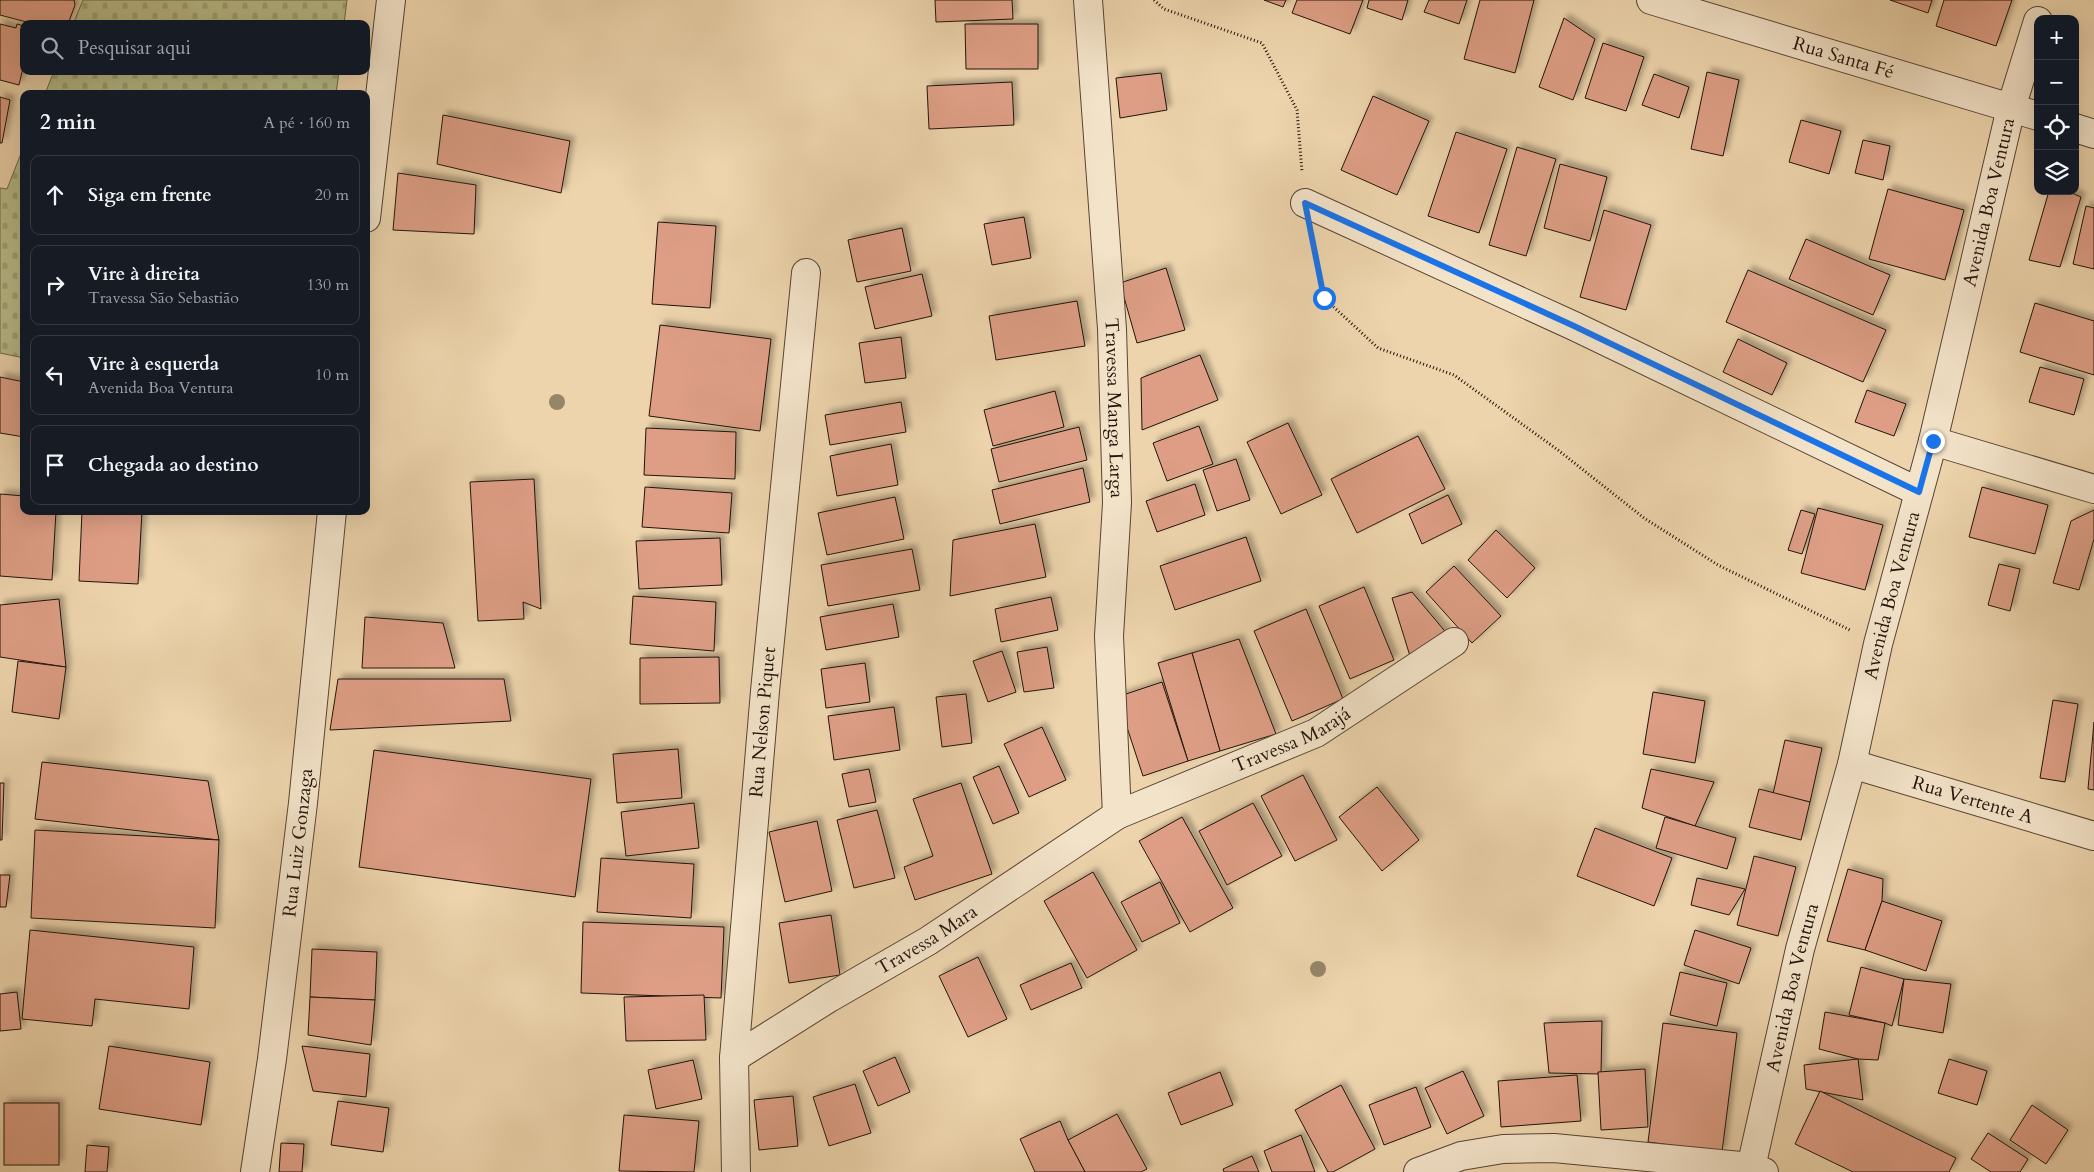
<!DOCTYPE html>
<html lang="pt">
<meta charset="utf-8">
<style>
body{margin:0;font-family:Cardo,serif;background:#242831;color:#f1f3f6}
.controls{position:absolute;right:15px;top:15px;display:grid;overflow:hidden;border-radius:10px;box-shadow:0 5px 20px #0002}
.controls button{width:45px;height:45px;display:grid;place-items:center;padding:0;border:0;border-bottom:1px solid #363941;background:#171b24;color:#f1f3f6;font:25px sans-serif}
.stop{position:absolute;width:15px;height:15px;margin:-11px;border:4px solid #1a73e8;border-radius:50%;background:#fff}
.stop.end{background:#1a73e8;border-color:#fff;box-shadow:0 1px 5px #0008}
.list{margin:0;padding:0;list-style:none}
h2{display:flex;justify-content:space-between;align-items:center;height:65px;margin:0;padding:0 20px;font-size:21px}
h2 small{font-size:16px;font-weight:400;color:#9ea1a6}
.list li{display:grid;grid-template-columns:32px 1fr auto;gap:15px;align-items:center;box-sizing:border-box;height:80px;margin:0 10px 10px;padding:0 10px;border:1px solid #363941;border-radius:10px}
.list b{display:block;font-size:19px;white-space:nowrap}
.list p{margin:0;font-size:16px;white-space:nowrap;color:#9ea1a6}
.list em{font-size:16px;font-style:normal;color:#9ea1a6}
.icon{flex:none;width:28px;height:28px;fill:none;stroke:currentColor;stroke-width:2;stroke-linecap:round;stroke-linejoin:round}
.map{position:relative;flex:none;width:2094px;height:1172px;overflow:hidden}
.search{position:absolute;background:#171b24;box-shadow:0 5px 20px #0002;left:20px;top:20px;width:350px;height:55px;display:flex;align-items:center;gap:12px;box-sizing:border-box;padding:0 18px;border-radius:10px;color:#9ea1a6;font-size:19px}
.panel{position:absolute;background:#171b24;box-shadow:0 5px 20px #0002;left:20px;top:90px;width:350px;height:425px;border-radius:10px}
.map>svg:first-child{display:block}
.cemetery{fill:url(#cemetery-stones);stroke:#6e684a}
.building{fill:#dd9e85;stroke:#22140b;filter:url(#shadow)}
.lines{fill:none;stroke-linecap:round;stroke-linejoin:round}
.minor-casing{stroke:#543;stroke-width:30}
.path{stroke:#22140b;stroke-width:3;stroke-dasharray:1 2.5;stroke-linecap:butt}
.minor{stroke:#f3e3c9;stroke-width:28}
.tree{fill:#968668}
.route{stroke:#1a73e8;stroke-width:6}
.labels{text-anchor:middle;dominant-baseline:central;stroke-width:4;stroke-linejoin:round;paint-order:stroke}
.street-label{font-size:19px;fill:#22140b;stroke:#f3e3c9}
</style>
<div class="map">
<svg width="2094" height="1172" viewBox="0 0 2094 1172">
<defs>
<pattern id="cemetery-stones" width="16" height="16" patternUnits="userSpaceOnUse" patternTransform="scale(1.25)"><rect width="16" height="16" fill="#b9bc89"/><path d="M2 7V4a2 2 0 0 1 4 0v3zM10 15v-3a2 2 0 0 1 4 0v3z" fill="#9fa175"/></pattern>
<filter id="shadow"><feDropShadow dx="4.5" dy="-4.5" stdDeviation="2.5" flood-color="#0004"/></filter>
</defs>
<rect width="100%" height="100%" fill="#edd4ac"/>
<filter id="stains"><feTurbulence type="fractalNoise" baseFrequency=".004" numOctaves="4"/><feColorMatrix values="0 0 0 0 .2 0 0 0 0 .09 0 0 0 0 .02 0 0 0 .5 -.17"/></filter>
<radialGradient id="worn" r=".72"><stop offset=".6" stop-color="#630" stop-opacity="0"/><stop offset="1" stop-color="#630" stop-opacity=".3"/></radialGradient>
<g class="cemetery">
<path d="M 83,0 L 347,0 L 344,24 L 73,24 Z"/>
<path d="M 54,71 L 339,71 L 336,94 L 45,94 Z"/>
<path d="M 24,146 L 24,358 L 0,353 L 0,188 L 7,189 Z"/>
</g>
<g class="building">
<path d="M 0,0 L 74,0 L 75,5 L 68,24 L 34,24 L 0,15 Z"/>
<path d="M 935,0 L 1012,0 L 1013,19 L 936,22 Z"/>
<path d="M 1264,0 L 1286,0 L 1283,7 Z"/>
<path d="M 1297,0 L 1363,0 L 1350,34 L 1292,13 Z"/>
<path d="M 1369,0 L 1408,0 L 1402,20 L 1367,8 Z"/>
<path d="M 1429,0 L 1467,0 L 1459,24 L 1424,12 Z"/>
<path d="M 1480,0 L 1534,0 L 1515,73 L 1464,59 Z"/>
<path d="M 1890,0 L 1932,0 L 1928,13 Z"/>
<path d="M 1944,0 L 2012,0 L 1996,46 L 1936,26 Z"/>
<path d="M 1564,18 L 1595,39 L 1573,100 L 1539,87 Z"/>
<path d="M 0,24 L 16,28 L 17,24 L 24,26 L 24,63 L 19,85 L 0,80 Z"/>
<path d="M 965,24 L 1038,24 L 1038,69 L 966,69 Z"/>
<path d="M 1603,43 L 1644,57 L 1626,111 L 1585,98 Z"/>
<path d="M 1707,72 L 1739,80 L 1723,156 L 1691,149 Z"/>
<path d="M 1161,73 L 1167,110 L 1120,118 L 1116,78 Z"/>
<path d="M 1654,74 L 1689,87 L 1679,118 L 1642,105 Z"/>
<path d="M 1012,82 L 1014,125 L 929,129 L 927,86 Z"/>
<path d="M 1373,96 L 1429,121 L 1397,195 L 1341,170 Z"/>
<path d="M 0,97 L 10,100 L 2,143 L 0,143 Z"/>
<path d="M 443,115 L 570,141 L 561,193 L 437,164 Z"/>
<path d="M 1801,120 L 1841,131 L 1829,174 L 1789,162 Z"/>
<path d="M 1456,132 L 1507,149 L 1479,233 L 1428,216 Z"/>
<path d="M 1863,140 L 1890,146 L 1883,180 L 1855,173 Z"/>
<path d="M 1517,147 L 1556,159 L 1526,256 L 1489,245 Z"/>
<path d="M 1560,164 L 1607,177 L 1590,241 L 1544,228 Z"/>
<path d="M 398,173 L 476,185 L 474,234 L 393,230 Z"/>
<path d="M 1888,189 L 1964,210 L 1945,280 L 1869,259 Z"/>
<path d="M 2049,191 L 2067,191 L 2081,197 L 2060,267 L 2029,260 Z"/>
<path d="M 2086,206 L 2094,208 L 2094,269 L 2073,264 Z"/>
<path d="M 1604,210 L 1651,225 L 1626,310 L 1580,297 Z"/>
<path d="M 1024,217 L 1031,258 L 992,265 L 984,224 Z"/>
<path d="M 658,222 L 716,226 L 710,308 L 652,304 Z"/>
<path d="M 902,228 L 911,271 L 857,282 L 848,240 Z"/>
<path d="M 1806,239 L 1890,275 L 1873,315 L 1789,279 Z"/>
<path d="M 1166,268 L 1185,330 L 1137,343 L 1120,283 Z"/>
<path d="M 1748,270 L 1886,330 L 1863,382 L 1726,322 Z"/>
<path d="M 922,274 L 932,316 L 875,329 L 865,287 Z"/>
<path d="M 1077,301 L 1085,346 L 996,360 L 989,316 Z"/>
<path d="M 2035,303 L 2094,321 L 2094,375 L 2020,352 Z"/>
<path d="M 660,325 L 771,339 L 760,431 L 649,416 Z"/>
<path d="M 901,337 L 906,378 L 865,383 L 859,343 Z"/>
<path d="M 1738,339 L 1787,363 L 1772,395 L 1723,372 Z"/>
<path d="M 1200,355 L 1218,400 L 1142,430 L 1141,378 Z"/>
<path d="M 2040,367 L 2084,379 L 2074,415 L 2029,402 Z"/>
<path d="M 0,377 L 24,382 L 24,437 L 0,433 Z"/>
<path d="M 1867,390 L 1906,404 L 1894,436 L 1855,422 Z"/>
<path d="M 1055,391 L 1064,427 L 993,446 L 984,410 Z"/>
<path d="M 901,402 L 906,432 L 830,445 L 825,415 Z"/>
<path d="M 1288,423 L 1322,495 L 1281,514 L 1247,442 Z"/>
<path d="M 1199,426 L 1213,464 L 1167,481 L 1153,443 Z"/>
<path d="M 1079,427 L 1087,460 L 999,482 L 991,449 Z"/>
<path d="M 646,428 L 736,432 L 735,479 L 644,475 Z"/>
<path d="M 1418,436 L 1445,489 L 1357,533 L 1331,479 Z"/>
<path d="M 891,444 L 898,485 L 837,496 L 830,456 Z"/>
<path d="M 1236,459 L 1250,500 L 1217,511 L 1203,470 Z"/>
<path d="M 1083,468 L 1090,502 L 1000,524 L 992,490 Z"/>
<path d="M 534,479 L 541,609 L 523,602 L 524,619 L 478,621 L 470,482 Z"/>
<path d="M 1195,484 L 1205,515 L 1157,532 L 1146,501 Z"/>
<path d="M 645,487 L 732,493 L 729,533 L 642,527 Z"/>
<path d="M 1982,487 L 2048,505 L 2035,554 L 1969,537 Z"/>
<path d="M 0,494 L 24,496 L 24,511 L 56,511 L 52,580 L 0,576 Z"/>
<path d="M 1448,495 L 1462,524 L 1422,544 L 1409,514 Z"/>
<path d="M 895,497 L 904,539 L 827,555 L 818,513 Z"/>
<path d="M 1818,508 L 1883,525 L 1865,590 L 1801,573 Z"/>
<path d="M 1801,510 L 1815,514 L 1802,554 L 1788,550 Z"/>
<path d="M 2094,510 L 2094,539 L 2079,590 L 2053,583 L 2071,521 Z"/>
<path d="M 82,511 L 142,511 L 138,584 L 79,581 Z"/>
<path d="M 1035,524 L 1046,577 L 950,596 L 953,540 Z"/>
<path d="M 1496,530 L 1535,568 L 1507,598 L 1468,560 Z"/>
<path d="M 1246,537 L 1261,581 L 1175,610 L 1160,566 Z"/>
<path d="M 720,538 L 722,585 L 639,589 L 636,541 Z"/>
<path d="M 912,549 L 920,590 L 828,606 L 821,565 Z"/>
<path d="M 1999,564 L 2020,569 L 2010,611 L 1988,605 Z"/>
<path d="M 1454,566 L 1501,616 L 1472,643 L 1426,592 Z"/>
<path d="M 1364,587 L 1394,660 L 1350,679 L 1319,606 Z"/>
<path d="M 1412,592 L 1454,642 L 1410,656 L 1392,598 Z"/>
<path d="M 633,596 L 716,602 L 714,651 L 630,644 Z"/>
<path d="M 1051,597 L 1058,630 L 1001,642 L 995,609 Z"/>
<path d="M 59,599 L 66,667 L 0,657 L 0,605 Z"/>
<path d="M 893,604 L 899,637 L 826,650 L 820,617 Z"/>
<path d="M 1306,609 L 1343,699 L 1292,721 L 1254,631 Z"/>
<path d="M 365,617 L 443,623 L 455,668 L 362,668 Z"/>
<path d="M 1239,639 L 1276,734 L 1220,751 L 1192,653 Z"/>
<path d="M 1047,647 L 1054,688 L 1024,692 L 1017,652 Z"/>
<path d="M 1002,651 L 1016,692 L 988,702 L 973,661 Z"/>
<path d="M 1192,653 L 1220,751 L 1188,761 L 1158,663 Z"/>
<path d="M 719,657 L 720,703 L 640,704 L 640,658 Z"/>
<path d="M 18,661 L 66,667 L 59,719 L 12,712 Z"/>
<path d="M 865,663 L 870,702 L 826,708 L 821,669 Z"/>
<path d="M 338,679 L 504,679 L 511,721 L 330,730 Z"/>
<path d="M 1162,682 L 1188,761 L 1143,776 L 1117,697 Z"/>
<path d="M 1653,692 L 1705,701 L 1695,763 L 1643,754 Z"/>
<path d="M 966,694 L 972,743 L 942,747 L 936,697 Z"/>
<path d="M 2053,700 L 2078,704 L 2065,782 L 2040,778 Z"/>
<path d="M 894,707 L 900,750 L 834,760 L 828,716 Z"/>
<path d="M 2094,722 L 2094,790 L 2088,789 Z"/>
<path d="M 1042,727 L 1066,780 L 1029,797 L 1004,744 Z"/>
<path d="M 1785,740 L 1822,748 L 1810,802 L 1773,794 Z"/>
<path d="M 678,749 L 682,798 L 617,803 L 613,754 Z"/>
<path d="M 374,750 L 591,779 L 575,897 L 359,867 Z"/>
<path d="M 42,762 L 208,781 L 219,840 L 35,819 Z"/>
<path d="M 999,766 L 1019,813 L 993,824 L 973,777 Z"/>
<path d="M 869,769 L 876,802 L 849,807 L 842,774 Z"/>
<path d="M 1651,769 L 1714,782 L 1695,826 L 1642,808 Z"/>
<path d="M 1303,775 L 1337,840 L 1295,861 L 1261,796 Z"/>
<path d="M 0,783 L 4,783 L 2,840 L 0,840 Z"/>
<path d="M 961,783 L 992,874 L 915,900 L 904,867 L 933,856 L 913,799 Z"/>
<path d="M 1377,787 L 1419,840 L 1382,871 L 1339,817 Z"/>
<path d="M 1759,789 L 1810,802 L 1801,840 L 1749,827 Z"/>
<path d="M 694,803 L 699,848 L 626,856 L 621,812 Z"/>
<path d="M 1253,803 L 1282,856 L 1227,885 L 1199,831 Z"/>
<path d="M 877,810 L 895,878 L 854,888 L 837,820 Z"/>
<path d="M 1182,817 L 1233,908 L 1190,932 L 1139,841 Z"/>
<path d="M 1665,817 L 1736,838 L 1727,869 L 1656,848 Z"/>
<path d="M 817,821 L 832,891 L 785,902 L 769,832 Z"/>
<path d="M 1595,828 L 1672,858 L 1654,906 L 1577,876 Z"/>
<path d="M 35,830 L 219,840 L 215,928 L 31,918 Z"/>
<path d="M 1754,856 L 1796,867 L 1778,936 L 1737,925 Z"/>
<path d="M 601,858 L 694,864 L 691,918 L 597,912 Z"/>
<path d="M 1848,869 L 1883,879 L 1882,901 L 1865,950 L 1827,941 Z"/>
<path d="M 1093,872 L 1137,950 L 1087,978 L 1044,901 Z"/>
<path d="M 0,875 L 10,875 L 6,907 L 0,907 Z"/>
<path d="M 1697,878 L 1745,889 L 1729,915 L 1691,905 Z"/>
<path d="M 1160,882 L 1180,923 L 1142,942 L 1121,902 Z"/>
<path d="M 1882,901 L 1942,921 L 1926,971 L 1865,950 Z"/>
<path d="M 831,915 L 840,975 L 789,983 L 779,923 Z"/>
<path d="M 583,922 L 724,927 L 721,998 L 581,993 Z"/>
<path d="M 30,930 L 194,947 L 189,1009 L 95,999 L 92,1026 L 22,1019 Z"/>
<path d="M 1695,930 L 1751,948 L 1739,984 L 1684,965 Z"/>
<path d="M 312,949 L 377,952 L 375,1000 L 310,997 Z"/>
<path d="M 978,957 L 1007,1019 L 968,1037 L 939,976 Z"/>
<path d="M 1071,963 L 1082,988 L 1031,1010 L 1020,985 Z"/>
<path d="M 1861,967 L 1904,979 L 1892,1026 L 1885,1023 L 1849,1015 Z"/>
<path d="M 1680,972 L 1727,983 L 1717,1026 L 1670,1015 Z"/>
<path d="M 1904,979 L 1951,984 L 1943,1033 L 1898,1025 Z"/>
<path d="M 17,992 L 21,1029 L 0,1031 L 0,994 Z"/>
<path d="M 704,995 L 706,1040 L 626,1041 L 624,997 Z"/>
<path d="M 310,997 L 375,1000 L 371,1045 L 308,1035 Z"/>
<path d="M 1825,1012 L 1885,1023 L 1878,1060 L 1858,1059 L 1819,1049 Z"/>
<path d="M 1602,1021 L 1601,1074 L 1549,1073 L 1544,1023 Z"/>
<path d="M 1663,1023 L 1737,1033 L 1722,1152 L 1648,1142 Z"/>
<path d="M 109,1046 L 210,1062 L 201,1125 L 99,1109 Z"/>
<path d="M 302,1046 L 370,1054 L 366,1097 L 313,1091 Z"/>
<path d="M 895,1057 L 910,1092 L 878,1106 L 863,1071 Z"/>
<path d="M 1858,1059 L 1863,1100 L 1806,1089 L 1804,1065 Z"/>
<path d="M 1949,1059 L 1987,1071 L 1977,1105 L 1938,1093 Z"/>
<path d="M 693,1060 L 702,1099 L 656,1109 L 648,1070 Z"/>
<path d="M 1645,1069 L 1648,1127 L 1601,1130 L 1598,1072 Z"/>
<path d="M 1463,1071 L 1484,1116 L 1447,1134 L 1425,1088 Z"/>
<path d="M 1220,1072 L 1233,1105 L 1181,1125 L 1168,1093 Z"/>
<path d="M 1577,1075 L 1581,1121 L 1501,1127 L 1498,1081 Z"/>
<path d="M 855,1084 L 871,1133 L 829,1146 L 813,1097 Z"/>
<path d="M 1341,1085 L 1375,1149 L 1333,1172 L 1328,1172 L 1295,1110 Z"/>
<path d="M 1416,1087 L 1431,1127 L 1384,1145 L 1369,1105 Z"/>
<path d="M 1820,1091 L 1956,1158 L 1949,1172 L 1853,1172 L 1795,1144 Z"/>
<path d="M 793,1096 L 798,1146 L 759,1150 L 754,1100 Z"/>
<path d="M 338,1101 L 389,1108 L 383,1152 L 331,1145 Z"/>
<rect x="4" y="1103" width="55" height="62"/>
<path d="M 2032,1105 L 2068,1130 L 2046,1164 L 2010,1140 Z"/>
<path d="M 1117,1114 L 1147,1169 L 1141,1172 L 1085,1172 L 1068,1140 Z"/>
<path d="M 624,1115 L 699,1121 L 694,1172 L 619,1171 Z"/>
<path d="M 1060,1121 L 1068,1140 L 1085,1172 L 1035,1172 L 1020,1139 Z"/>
<path d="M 1988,1133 L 2028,1159 L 2020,1172 L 1991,1172 L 1971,1159 Z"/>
<path d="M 1301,1135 L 1315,1172 L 1272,1172 L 1264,1151 Z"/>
<path d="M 281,1143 L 304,1144 L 302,1172 L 279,1172 Z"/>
<path d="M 87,1145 L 109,1147 L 107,1172 L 85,1172 Z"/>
<path d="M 1252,1156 L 1259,1172 L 1224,1172 L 1223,1169 Z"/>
</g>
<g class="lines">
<defs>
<g id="minor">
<path id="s1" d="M 1088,0 L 1112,329 L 1117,503 L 1109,636 L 1117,815"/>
<path id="s2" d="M 1651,0 L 2038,116"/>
<path d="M 2075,128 L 2094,134"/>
<path d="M 1305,203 L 1574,326 L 1919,492"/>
<path d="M 366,218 L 391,0"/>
<path d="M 1933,441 L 2094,489"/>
<path id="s3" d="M 1852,764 L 2094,836"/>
<path id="s4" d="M 734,1058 L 829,998 L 928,941 L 1117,815 L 1316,733 L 1454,642"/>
<path id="s5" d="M 255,1172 L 272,1059 L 303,803 L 332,511"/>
<path id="s6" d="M 736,1172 L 734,1058 L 765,691 L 806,273"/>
<path d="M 1418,1172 L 1461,1156 L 1503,1149 L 1554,1148 L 1751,1167 L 1764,1172"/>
<path id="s7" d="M 1750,1172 L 1800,949 L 1852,764 L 1878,644 L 1933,441 L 2011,108 L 2038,21"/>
</g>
</defs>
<use href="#minor" class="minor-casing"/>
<g class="path">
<path d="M 1154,0 L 1164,9 L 1262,43 L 1297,110 L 1302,172"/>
<path d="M 1313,242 L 1324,298 L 1378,348 L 1454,375 L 1558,450 L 1644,518 L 1718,565 L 1850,630"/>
</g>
<use href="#minor" class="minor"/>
</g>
<g class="tree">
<circle cx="557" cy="402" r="8"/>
<circle cx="1318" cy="969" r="8"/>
</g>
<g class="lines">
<path class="route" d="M 1324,298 L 1305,203 L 1574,326 L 1919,492 L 1933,441"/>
</g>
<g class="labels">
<g class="street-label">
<text stroke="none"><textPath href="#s2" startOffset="201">Rua Santa Fé</textPath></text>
<text stroke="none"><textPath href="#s7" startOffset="999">Avenida Boa Ventura</textPath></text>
<text stroke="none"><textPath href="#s1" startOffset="409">Travessa Manga Larga</textPath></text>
<text stroke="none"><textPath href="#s7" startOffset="594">Avenida Boa Ventura</textPath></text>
<text stroke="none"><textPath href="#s6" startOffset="451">Rua Nelson Piquet</textPath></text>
<text stroke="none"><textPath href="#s4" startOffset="644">Travessa Marajá</textPath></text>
<text stroke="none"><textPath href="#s3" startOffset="126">Rua Vertente A</textPath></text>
<text stroke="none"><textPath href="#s5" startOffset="332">Rua Luiz Gonzaga</textPath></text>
<text stroke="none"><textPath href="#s4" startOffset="226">Travessa Mara</textPath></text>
<text stroke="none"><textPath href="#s7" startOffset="189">Avenida Boa Ventura</textPath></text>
</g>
</g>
<rect width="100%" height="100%" filter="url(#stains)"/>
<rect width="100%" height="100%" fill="url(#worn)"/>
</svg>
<div class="controls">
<button>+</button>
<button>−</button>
<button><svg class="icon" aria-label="locate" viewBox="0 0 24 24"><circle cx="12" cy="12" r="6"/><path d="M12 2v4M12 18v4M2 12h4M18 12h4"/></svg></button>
<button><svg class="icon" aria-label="layers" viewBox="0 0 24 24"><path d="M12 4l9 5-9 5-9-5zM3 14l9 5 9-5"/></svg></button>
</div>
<div class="stop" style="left:1324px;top:298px"></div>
<div class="stop end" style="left:1933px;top:441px"></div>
<div class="search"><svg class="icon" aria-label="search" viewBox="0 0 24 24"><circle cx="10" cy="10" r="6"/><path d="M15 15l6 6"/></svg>Pesquisar aqui</div>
<section class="panel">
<h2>2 min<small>A pé · 160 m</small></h2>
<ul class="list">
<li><svg class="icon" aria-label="ahead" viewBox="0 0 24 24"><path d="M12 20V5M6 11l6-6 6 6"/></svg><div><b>Siga em frente</b></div><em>20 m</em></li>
<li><svg class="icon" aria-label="right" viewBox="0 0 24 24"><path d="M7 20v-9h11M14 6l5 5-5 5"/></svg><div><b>Vire à direita</b><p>Travessa São Sebastião</p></div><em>130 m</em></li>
<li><svg class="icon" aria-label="left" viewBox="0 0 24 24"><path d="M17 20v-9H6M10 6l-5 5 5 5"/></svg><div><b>Vire à esquerda</b><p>Avenida Boa Ventura</p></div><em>10 m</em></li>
<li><svg class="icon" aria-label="arrive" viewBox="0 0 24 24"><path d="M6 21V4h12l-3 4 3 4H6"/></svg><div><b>Chegada ao destino</b></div></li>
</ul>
</section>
</div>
